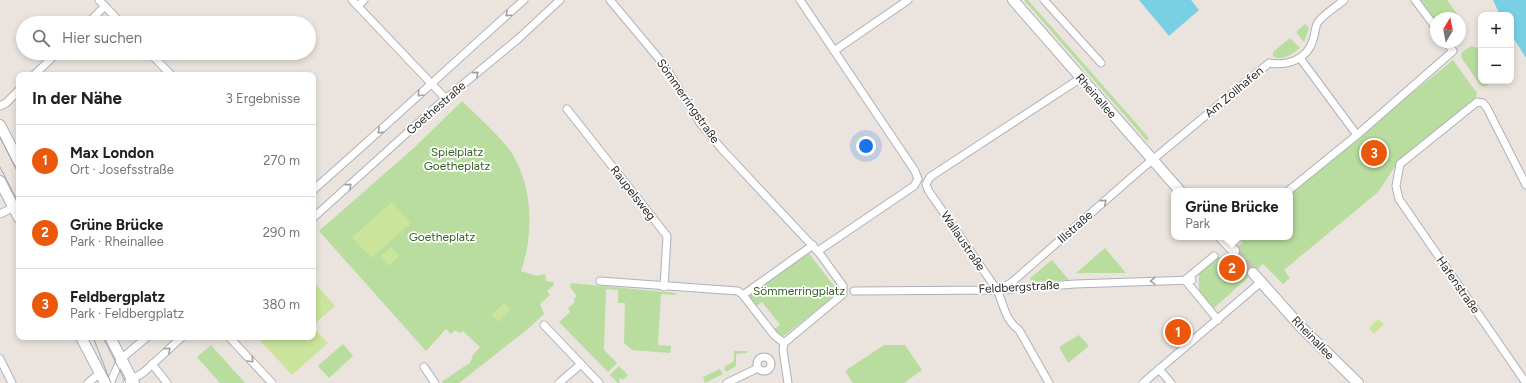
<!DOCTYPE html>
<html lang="de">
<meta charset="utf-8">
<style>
body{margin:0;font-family:Figtree,sans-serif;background:#f2f2f2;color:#202124}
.controls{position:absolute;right:12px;top:12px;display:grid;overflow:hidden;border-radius:8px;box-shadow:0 2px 6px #0003}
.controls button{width:36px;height:36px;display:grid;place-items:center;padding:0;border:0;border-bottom:1px solid #e0e0e0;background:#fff;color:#202124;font:20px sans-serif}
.compass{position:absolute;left:1430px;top:12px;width:36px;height:36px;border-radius:50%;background:#fff;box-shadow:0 2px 6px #0003;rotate:10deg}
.you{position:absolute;left:866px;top:146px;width:14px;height:14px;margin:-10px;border:3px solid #fff;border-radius:50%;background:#1a73e8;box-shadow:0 0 0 6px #1a73e833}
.badge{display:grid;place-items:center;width:26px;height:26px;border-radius:50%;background:#ea580c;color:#fff;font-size:13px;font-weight:700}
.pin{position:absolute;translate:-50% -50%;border:2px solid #fff;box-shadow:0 1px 4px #0006}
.popup{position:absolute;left:1171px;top:188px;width:122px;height:52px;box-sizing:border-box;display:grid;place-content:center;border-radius:8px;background:#fff;filter:drop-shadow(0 1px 3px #0005);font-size:13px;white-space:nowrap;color:#757577}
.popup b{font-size:15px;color:#202124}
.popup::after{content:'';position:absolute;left:50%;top:100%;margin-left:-8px;border:8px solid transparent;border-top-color:#fff}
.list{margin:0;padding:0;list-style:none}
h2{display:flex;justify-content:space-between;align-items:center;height:52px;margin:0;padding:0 16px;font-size:17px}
h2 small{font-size:13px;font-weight:400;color:#757577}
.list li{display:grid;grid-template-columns:26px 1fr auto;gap:12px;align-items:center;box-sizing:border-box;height:72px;padding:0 16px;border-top:1px solid #e0e0e0}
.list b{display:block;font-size:15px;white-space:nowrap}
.list p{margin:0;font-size:13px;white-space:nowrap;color:#757577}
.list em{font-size:13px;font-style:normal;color:#757577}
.icon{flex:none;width:22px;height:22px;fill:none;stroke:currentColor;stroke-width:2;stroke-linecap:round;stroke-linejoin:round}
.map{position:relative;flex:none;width:1526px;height:383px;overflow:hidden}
.search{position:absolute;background:#fff;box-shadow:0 2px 6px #0003;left:16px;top:16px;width:300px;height:44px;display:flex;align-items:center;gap:10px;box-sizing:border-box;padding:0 14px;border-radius:22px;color:#757577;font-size:15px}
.panel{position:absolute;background:#fff;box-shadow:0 2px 6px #0003;left:16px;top:72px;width:300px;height:268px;border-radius:8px}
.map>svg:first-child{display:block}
.green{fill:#b8dd9e}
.pitch{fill:#cae49b}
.water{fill:#79d0e5}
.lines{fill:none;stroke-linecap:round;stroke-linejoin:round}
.secondary-tunnel{stroke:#c4bfba;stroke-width:10;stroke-dasharray:10 5;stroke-linecap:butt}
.street-casing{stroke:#aeb1ba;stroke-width:9}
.secondary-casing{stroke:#aeb1ba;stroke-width:12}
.street{stroke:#fff;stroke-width:7}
.secondary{stroke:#fff;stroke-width:10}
.tram{stroke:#a1a5b3;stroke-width:1}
.oneway{stroke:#9f9f9f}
.labels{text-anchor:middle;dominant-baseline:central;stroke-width:3.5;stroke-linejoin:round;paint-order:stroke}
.street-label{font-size:12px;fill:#2a2a2a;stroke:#fff}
.park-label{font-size:12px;fill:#326220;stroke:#fff}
</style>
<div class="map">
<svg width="1526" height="383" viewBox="0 0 1526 383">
<rect width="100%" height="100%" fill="#ebe4de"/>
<g class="green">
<path d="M 1024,0 L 1028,0 L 1149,138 L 1147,141 Z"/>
<path d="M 1421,0 L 1447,0 L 1460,18 L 1436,18 L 1436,22 Z"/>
<path d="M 1305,24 L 1309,28 L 1304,42 L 1296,32 Z"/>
<path d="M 1290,38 L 1300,48 C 1292,54 1282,62 1273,56 L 1273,52 Z"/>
<path d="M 1471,46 L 1479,48 L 1481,52 L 1481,81 L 1493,81 L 1484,87 L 1480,85 L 1461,57 L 1462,52 Z"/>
<path d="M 1453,60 L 1477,93 L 1476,97 L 1394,168 L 1378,192 L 1284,270 L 1290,278 L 1283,284 L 1263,264 L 1214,308 L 1199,292 L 1199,274 L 1219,257 L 1228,256 L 1243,243 L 1241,240 L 1244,237 L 1290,237 L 1290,191 Z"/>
<path d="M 462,101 C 476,115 501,137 511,152 C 533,186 534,234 521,271 L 537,276 L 545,274 L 546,281 L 554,282 L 553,286 L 547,291 L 550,295 L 540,304 L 544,314 L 529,328 L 459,383 L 443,383 L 442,381 C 452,376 459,369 470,363 L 473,355 L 480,347 L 463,331 L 460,333 L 455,330 L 451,334 L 446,329 L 426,351 L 319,231 L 415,147 Z"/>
<path d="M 1105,248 L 1126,273 L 1076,273 Z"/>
<path d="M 808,252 L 837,290 L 837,294 L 781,338 L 774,329 L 780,325 L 762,302 L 756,306 L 748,296 Z"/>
<path d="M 1052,260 L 1069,280 L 1032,282 L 1030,278 Z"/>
<path d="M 571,283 L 677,293 L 676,295 L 661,294 L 658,345 L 671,346 L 670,353 L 632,350 L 624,343 L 625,303 L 618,303 L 618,290 L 606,289 L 604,348 L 605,351 L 617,363 L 608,372 L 559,322 L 570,312 L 568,308 L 575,302 L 574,299 L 577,296 L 570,287 Z"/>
<path d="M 1079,335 L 1089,346 L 1068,363 L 1059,347 Z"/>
<path d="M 343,344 L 353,356 L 329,378 L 318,366 Z"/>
<path d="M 211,345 L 245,383 L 220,383 L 197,357 Z"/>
<path d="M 884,345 L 905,345 L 922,370 L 904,383 L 853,383 L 845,371 Z"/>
<path d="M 734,351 L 747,351 L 747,353 L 736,354 L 736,366 L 726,372 L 724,367 L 734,361 Z"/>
<path d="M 619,366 L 628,375 L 623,380 L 621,378 L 619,380 L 620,383 L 618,383 L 610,375 Z"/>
<path d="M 720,369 L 723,374 L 705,383 L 703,377 Z"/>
</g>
<g class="pitch">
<path d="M 392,202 L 411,223 L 371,258 L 352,237 Z"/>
<path d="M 391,247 L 399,256 L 389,266 L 380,257 Z"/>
<path d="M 313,281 L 335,306 L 313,325 Z"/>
<path d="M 504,303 L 511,309 L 498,322 L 491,315 Z"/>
<path d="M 1378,319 L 1384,324 L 1374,334 L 1369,328 Z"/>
<path d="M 313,327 L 328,343 L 292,375 L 257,337 L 313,337 Z"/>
</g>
<g class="water">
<path d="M 1139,0 L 1191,0 L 1199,10 L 1169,36 Z"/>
<path d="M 1493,0 L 1526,0 L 1526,58 L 1511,34 L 1511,15 L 1500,15 Z"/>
</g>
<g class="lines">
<path class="secondary-tunnel" d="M 1234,251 L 1253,273"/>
<defs>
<g id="street">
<path d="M 99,0 L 121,23"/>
<path d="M 352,0 L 446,99"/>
<path d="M 610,0 L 665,66 L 700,123 L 721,148 L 820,254 L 843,286 L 843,294 L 784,343"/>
<path d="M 800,0 L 915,171 L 918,179 L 914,186 L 818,251"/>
<path d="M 1044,0 L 1101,63"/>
<path d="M 1415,0 L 1436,28"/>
<path d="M 358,6 L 364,0"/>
<path d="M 88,23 L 105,6"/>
<path d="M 834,51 L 908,0"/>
<path d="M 150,53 L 171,75"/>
<path d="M 1300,58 L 1357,135"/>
<path d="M 34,75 L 57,53"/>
<path d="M 0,106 L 6,103 L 19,90"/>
<path d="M 567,109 L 667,236 L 664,287"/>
<path d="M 313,190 C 384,128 453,63 524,0"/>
<path d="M 1288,191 L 1357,135 L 1453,51 L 1446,42"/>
<path d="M 0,214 L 14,207"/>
<path d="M 313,218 L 438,105 L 518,39 L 560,0"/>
<path d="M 1214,256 L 1185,280 L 1218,320"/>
<path d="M 600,281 L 738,291 L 743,295 L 774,335 L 784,343"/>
<path d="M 997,290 L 1011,283 L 1139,171 L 1269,63 C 1287,66 1307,60 1313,40 C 1315,35 1315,26 1318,22 C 1324,14 1336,7 1344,0"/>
<path d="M 854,291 L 997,290 L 1075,284 L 1192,280"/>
<path d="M 743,295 L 813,245"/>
<path d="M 544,325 L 599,383"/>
<path d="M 229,337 L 272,383"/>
<path d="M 784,343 L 783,350 L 788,383"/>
<circle cx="764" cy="364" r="7"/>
<path d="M 0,359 L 12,383"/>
<path d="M 152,364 L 167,383"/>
<path d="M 424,367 L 435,383"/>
<path d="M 1159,369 L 1171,383"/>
<path d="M 88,383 L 100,373"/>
<path d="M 110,383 L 121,359 L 147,337"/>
<path d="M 127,383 L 144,372 L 182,337"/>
<path d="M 559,383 L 581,364"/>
<path d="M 727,383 L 758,368"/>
<path d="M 1049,383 L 1019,330 C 1005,320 1004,305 997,290 L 928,190 L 926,184 L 930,177 L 1081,78"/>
<path d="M 1143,383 L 1261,282"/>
<path d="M 1526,383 L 1399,199 L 1396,186 L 1400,164 L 1477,102 L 1483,103 L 1487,108 L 1526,185"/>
</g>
<g id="secondary">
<path d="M 1013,0 L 1180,191"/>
<path d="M 0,125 L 19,162"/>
<path d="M 0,181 L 19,218"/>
<path d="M 1221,237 L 1234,251"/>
<path d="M 1253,273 L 1301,327 L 1358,383"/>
<path d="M 81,337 L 105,383"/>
<path d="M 110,337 L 134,383"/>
</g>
</defs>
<use href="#street" class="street-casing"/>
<use href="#secondary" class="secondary-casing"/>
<use href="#street" class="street"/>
<use href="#secondary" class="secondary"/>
<g class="tram">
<path d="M 0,137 L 19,175"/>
<path d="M 0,167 L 19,204"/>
<path d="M 93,337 L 111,383"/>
<path d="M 103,337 L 126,383"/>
</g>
</g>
<defs><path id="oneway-chevron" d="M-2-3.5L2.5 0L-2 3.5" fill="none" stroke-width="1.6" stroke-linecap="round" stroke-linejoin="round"/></defs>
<g class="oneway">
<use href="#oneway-chevron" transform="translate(508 14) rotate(138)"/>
<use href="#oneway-chevron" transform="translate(476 74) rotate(-40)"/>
<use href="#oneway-chevron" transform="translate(420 94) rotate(133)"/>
<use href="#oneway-chevron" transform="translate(380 131) rotate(139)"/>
<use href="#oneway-chevron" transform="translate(349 186) rotate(-42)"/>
<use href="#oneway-chevron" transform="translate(1104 202) rotate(-41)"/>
<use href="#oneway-chevron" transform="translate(1153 281) rotate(178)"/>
<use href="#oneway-chevron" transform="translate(168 350) rotate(-43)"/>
<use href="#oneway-chevron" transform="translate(251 360) rotate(47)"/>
</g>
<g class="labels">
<g class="street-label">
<text transform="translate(1234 92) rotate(-40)">Am Zollhafen</text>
<text transform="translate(1096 96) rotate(49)">Rheinallee</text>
<text transform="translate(688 101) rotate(55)">Sömmerringstraße</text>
<text transform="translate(436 108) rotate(-41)">Goethestraße</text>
<text transform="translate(633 193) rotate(52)">Raupelsweg</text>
<text transform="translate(1075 227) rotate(-41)">Illstraße</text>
<text transform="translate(963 241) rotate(56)">Wallaustraße</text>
<text transform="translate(1458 285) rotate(55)">Hafenstraße</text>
<text transform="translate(1019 287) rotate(-3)">Feldbergstraße</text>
<text transform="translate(1313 338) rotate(46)">Rheinallee</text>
</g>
<g class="park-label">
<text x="457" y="152">Spielplatz<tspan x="457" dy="14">Goetheplatz</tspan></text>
<text x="442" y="237">Goetheplatz</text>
<text x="799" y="291">Sömmerringplatz</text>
</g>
</g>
</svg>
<div class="controls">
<button>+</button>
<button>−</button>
</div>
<svg class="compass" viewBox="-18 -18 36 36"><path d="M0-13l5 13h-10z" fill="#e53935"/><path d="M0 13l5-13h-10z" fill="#757577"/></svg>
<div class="you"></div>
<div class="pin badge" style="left:1178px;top:332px">1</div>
<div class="pin badge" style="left:1232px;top:268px">2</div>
<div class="popup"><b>Grüne Brücke</b>Park</div>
<div class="pin badge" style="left:1374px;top:153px">3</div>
<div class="search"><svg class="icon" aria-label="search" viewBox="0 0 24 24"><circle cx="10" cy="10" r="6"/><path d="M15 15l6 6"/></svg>Hier suchen</div>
<section class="panel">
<h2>In der Nähe<small>3 Ergebnisse</small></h2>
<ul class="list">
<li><span class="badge">1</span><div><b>Max London</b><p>Ort · Josefsstraße</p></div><em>270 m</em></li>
<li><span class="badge">2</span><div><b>Grüne Brücke</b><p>Park · Rheinallee</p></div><em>290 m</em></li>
<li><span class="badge">3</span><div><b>Feldbergplatz</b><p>Park · Feldbergplatz</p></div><em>380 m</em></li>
</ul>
</section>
</div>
